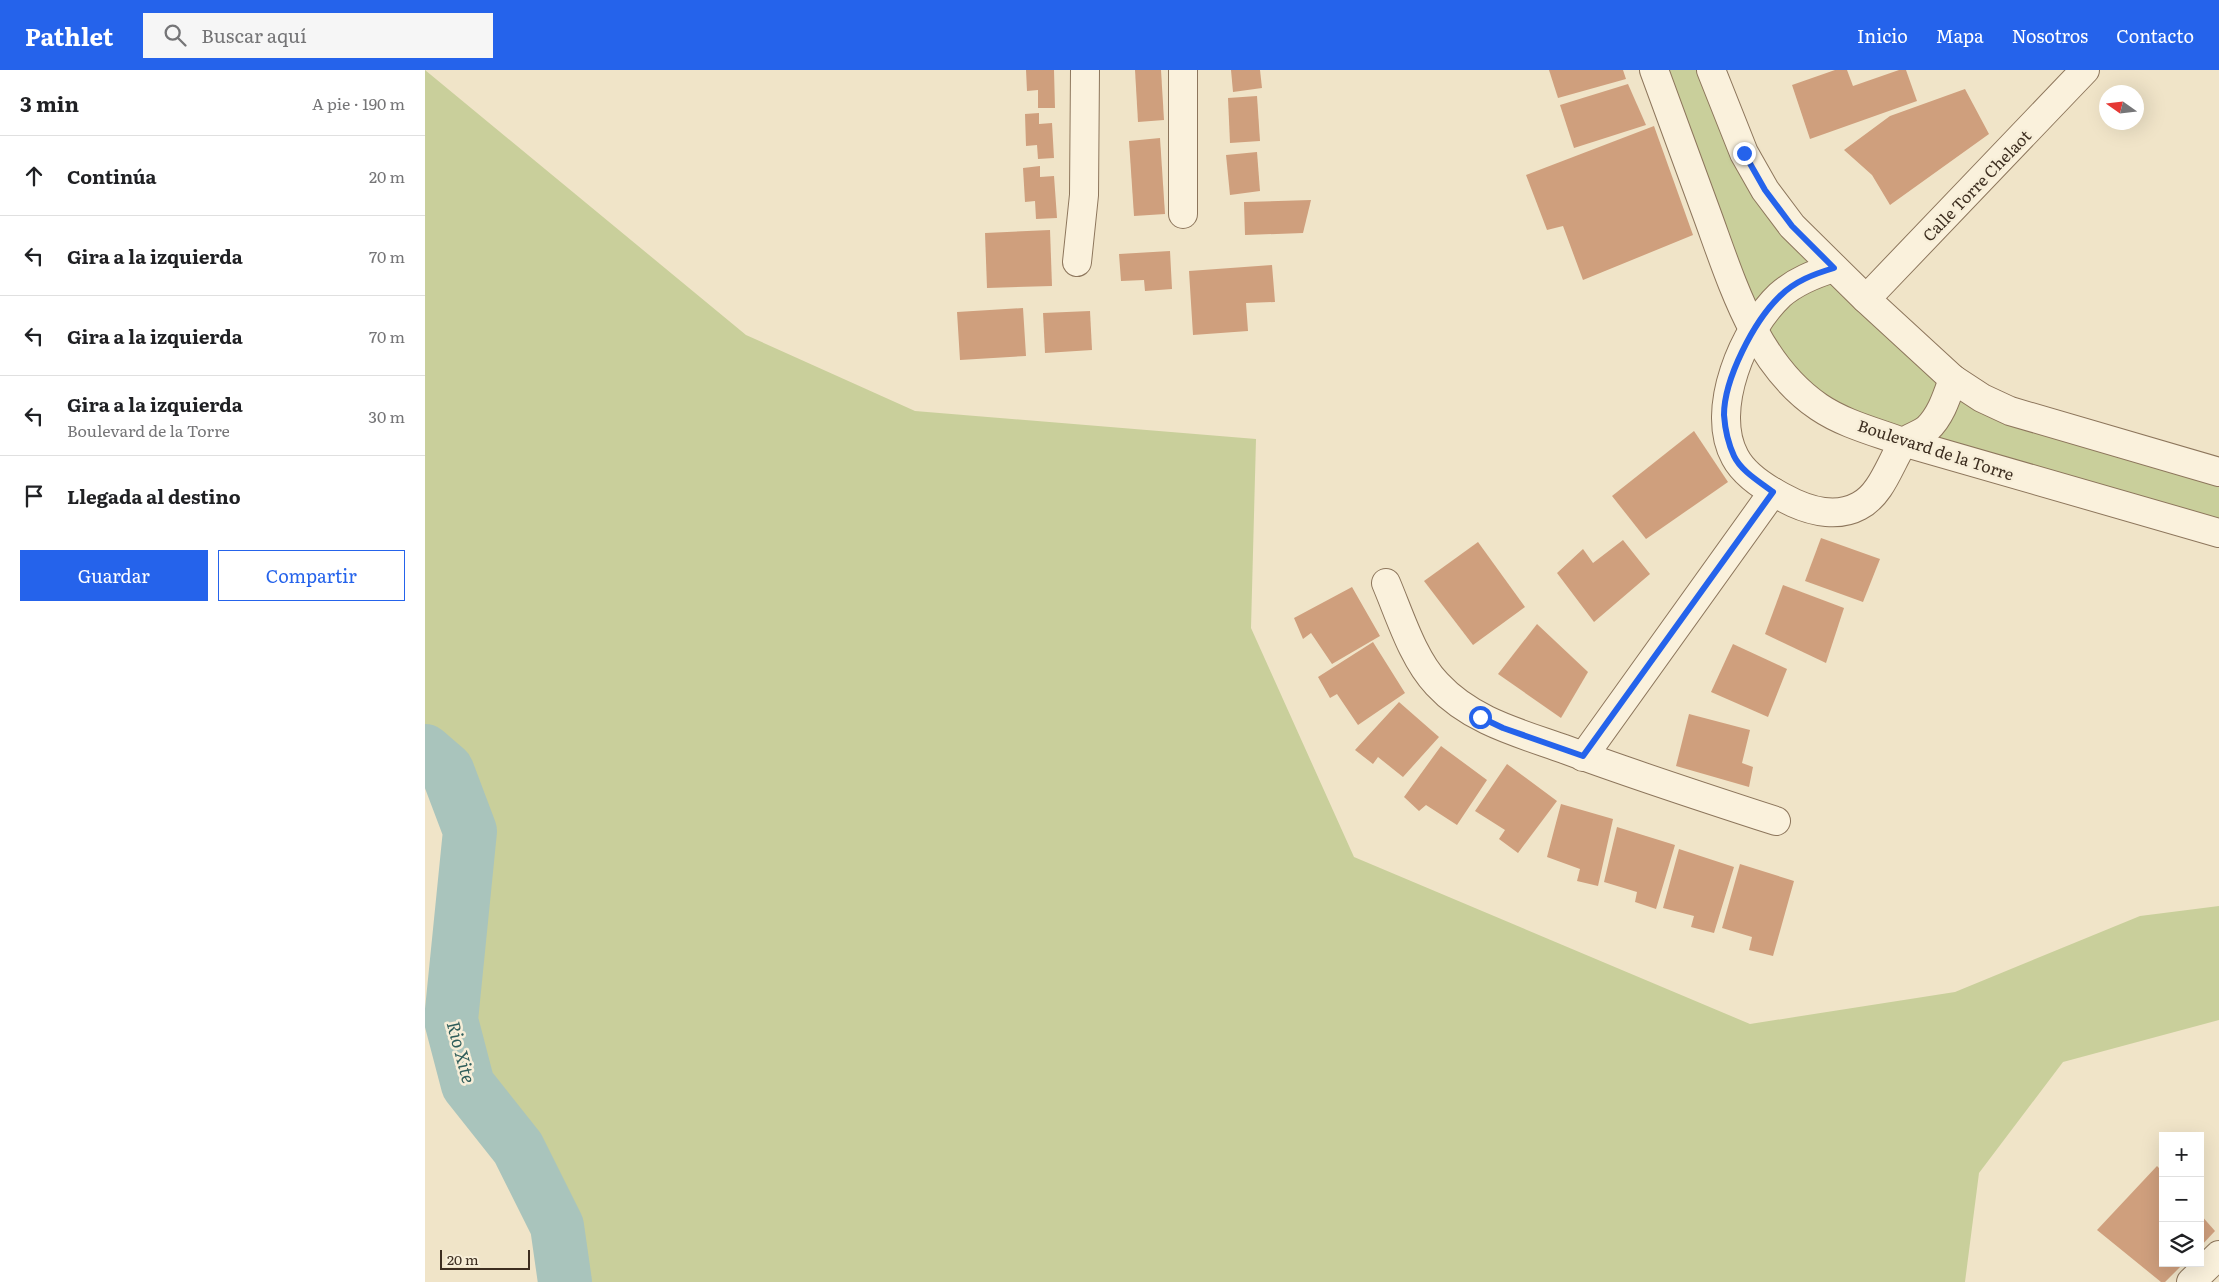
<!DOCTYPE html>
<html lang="es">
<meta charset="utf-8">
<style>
body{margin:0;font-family:Literata,serif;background:#f6f6f6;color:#202124}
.controls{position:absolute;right:15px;bottom:15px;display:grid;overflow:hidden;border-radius:0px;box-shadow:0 5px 20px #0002}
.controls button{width:45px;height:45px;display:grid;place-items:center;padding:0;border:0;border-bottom:1px solid #e0e0e0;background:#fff;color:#202124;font:25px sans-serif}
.compass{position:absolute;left:1674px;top:15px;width:45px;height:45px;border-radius:50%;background:#fff;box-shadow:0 5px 20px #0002;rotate:284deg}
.scale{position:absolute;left:15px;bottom:12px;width:90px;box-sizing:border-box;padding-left:5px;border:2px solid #3d2e20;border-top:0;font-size:14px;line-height:18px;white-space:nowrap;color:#3d2e20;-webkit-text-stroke:4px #f7eed8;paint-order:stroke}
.stop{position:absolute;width:15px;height:15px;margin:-11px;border:4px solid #2563eb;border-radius:50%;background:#fff}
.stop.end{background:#2563eb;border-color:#fff;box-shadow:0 1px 5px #0008}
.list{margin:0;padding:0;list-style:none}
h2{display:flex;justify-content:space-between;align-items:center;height:65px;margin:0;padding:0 20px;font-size:21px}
h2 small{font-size:16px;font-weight:400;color:#757577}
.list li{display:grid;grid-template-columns:32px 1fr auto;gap:15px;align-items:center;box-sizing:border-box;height:80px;padding:0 20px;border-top:1px solid #e0e0e0}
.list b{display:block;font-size:19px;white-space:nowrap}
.list p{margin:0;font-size:16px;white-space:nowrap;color:#757577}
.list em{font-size:16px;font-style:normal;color:#757577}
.actions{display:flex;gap:10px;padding:15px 20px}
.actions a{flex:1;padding:11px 0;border:1px solid #2563eb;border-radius:0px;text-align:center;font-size:18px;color:#2563eb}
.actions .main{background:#2563eb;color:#fff}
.icon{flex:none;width:28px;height:28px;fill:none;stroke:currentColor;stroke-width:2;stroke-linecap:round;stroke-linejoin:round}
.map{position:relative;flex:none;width:1794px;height:1212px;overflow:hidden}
header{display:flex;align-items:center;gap:30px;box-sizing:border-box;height:70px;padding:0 25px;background:#2563eb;color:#fff}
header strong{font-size:24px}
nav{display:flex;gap:28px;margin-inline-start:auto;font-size:18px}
.search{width:350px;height:45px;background:#f6f6f6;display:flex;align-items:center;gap:12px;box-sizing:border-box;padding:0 18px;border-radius:0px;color:#757577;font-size:19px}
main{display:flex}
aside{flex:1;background:#fff}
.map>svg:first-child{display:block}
.green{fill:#c9cf9b}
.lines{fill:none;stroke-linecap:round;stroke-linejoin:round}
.river{stroke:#a9c4bc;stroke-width:54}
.building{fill:#cf9f7d}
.minor-casing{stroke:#8d765c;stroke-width:30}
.minor{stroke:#faf1dc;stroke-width:28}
.route{stroke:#2563eb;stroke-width:6}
.labels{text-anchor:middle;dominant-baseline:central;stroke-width:5;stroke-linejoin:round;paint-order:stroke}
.street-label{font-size:16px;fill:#3d2e20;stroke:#f7eed8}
.water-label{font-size:18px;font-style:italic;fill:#2f5d5a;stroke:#f7eed8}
</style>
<header>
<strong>Pathlet</strong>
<div class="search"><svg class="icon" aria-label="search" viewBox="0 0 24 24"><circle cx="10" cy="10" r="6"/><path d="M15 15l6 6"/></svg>Buscar aquí</div>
<nav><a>Inicio</a><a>Mapa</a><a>Nosotros</a><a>Contacto</a></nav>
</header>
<main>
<aside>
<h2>3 min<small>A pie · 190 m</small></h2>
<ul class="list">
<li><svg class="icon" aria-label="ahead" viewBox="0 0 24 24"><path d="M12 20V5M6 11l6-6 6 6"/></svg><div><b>Continúa</b></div><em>20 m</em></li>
<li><svg class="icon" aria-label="left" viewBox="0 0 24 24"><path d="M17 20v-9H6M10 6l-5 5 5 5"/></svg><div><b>Gira a la izquierda</b></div><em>70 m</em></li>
<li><svg class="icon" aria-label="left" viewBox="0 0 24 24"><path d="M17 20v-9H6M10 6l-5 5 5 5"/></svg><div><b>Gira a la izquierda</b></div><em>70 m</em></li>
<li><svg class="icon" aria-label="left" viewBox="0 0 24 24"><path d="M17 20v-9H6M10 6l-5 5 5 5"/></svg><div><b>Gira a la izquierda</b><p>Boulevard de la Torre</p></div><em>30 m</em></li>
<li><svg class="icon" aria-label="arrive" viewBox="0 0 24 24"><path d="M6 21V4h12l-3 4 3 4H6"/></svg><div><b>Llegada al destino</b></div></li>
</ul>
<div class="actions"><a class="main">Guardar</a><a>Compartir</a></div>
</aside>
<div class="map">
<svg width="1794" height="1212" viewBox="0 0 1794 1212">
<rect width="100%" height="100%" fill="#f0e4c8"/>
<g class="green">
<path d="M 0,0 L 321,265 L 490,341 L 831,369 L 826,558 L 929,787 L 1325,954 L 1530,922 L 1715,846 L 1794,836 L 1794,950 L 1638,992 L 1554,1103 L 1540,1212 L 140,1212 L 132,1156 L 93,1078 L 43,1015 L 26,950 L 45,761 L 22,700 L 0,681 Z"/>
<path d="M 1229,0 L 1286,0 L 1340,120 L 1528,309 L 1794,402 L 1794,464 L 1478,372 L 1364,311 Z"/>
</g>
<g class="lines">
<path class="river" d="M 0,681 L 22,700 L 45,761 L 26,950 L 43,1015 L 93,1078 L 132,1156 L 140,1212"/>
</g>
<g class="building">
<path d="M 601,0 L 629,0 L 630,38 L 613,38 L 613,20 L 602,21 Z"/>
<path d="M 710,0 L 736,0 L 739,50 L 713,52 Z"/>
<path d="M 806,0 L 835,0 L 837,18 L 808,22 Z"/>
<path d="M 1124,0 L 1198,0 L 1201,9 L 1133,28 Z"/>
<path d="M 1410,0 L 1422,0 L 1428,16 L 1474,0 L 1481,0 L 1492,31 L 1385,69 L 1367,15 Z"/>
<path d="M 1203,14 L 1221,55 L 1149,78 L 1135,35 Z"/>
<path d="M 1540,19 L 1564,64 L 1465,135 L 1447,105 L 1419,80 L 1465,46 Z"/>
<path d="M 832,26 L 835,71 L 805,73 L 803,28 Z"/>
<path d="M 614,43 L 614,54 L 627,53 L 629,88 L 613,89 L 612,75 L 601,76 L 600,44 Z"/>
<path d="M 1229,56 L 1268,165 L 1158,210 L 1138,156 L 1122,160 L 1101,105 Z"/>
<path d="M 735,68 L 740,144 L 709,146 L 704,71 Z"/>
<path d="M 832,82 L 835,121 L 805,125 L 801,85 Z"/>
<path d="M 615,96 L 615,107 L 629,106 L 632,148 L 611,149 L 610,131 L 600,132 L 598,98 Z"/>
<path d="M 886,130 L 878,163 L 820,165 L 819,132 Z"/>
<path d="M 625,160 L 627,216 L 562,218 L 560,163 Z"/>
<path d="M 745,181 L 747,219 L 720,221 L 719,210 L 696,211 L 694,184 Z"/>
<path d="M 847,195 L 850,232 L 821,233 L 823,261 L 768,265 L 764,201 Z"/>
<path d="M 598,238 L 601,286 L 535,290 L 532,242 Z"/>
<path d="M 665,241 L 667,280 L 620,283 L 618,243 Z"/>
<path d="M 1269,361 L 1303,412 L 1221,469 L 1187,426 Z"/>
<path d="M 1396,468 L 1455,489 L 1438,532 L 1380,511 Z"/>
<path d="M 1198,470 L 1225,504 L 1169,552 L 1132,503 L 1158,479 L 1168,493 Z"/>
<path d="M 1053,472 L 1100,537 L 1048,575 L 999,511 Z"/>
<path d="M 1358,515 L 1419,538 L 1401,593 L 1340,564 Z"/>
<path d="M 927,517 L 955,566 L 907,594 L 886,563 L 878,569 L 869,548 Z"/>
<path d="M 1112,554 L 1163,602 L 1136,648 L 1073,604 Z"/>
<path d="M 948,572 L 980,623 L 933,655 L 912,624 L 905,628 L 893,607 Z"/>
<path d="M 1308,574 L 1362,599 L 1343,647 L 1286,622 Z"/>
<path d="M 974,632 L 1014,667 L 978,707 L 953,687 L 948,694 L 930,680 Z"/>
<path d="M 1264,644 L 1325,660 L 1317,693 L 1328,697 L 1324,717 L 1251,696 Z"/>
<path d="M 1016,676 L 1062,710 L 1032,755 L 1001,735 L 994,741 L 979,727 Z"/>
<path d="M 1082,694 L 1132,731 L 1093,783 L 1074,769 L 1080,760 L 1050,741 Z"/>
<path d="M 1136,734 L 1188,749 L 1173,816 L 1152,811 L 1155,799 L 1122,787 Z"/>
<path d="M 1192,757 L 1250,775 L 1231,839 L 1210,832 L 1212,822 L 1179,812 Z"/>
<path d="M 1254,779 L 1309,797 L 1289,863 L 1266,857 L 1269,846 L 1238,838 Z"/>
<path d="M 1315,794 L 1369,811 L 1348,886 L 1324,880 L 1327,867 L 1297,858 Z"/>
<path d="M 1732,1096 L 1738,1102 L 1738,1193 L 1759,1193 L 1740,1212 L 1736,1212 L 1672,1160 Z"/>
<path d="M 1775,1144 L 1790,1161 L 1775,1177 Z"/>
</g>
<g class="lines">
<defs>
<g id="minor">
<path d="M 758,0 L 758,144"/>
<path d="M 1229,0 C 1246,46 1263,93 1280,139 C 1306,209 1329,293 1394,337 C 1419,354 1451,362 1478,372 L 1794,463"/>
<path d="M 1286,0 L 1319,83 L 1340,120 L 1367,156 L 1441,229 L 1528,309 L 1557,328 L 1585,341 L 1794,402"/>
<path d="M 652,192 L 659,125 L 660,0"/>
<path d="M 1409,198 C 1389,204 1371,211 1355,225 C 1319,259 1284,340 1310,387 C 1321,408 1348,423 1369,433 C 1389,442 1414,447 1434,436 C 1456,425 1465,394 1477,375 C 1481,368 1495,365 1502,359 C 1516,346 1522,326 1528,309"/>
<path d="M 1441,229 L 1660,0"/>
<path d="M 961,513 C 975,546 988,589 1012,614 C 1046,651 1094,663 1139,679 C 1209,705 1280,728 1351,751"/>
<path d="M 1158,687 L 1348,422"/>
<path d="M 1766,1212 L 1794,1185"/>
</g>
</defs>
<use href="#minor" class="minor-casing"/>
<use href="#minor" class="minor"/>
</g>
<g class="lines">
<path class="route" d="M 1055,647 L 1078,658 L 1158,686 L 1348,422 C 1335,412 1316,401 1309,386 C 1303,373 1300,359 1299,345 C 1299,309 1329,251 1355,226 C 1370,211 1389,204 1409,198 L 1367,156 L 1340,120 L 1319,83"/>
</g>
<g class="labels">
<g class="street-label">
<text transform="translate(1551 115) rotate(-46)">Calle Torre Chelaot</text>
<text transform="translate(1511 379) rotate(18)">Boulevard de la Torre</text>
</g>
<g class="water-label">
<text transform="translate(37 982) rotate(75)">Rio Xite</text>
</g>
</g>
</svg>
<div class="controls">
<button>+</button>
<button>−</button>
<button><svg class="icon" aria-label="layers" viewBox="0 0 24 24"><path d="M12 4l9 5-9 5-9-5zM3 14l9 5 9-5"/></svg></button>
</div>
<svg class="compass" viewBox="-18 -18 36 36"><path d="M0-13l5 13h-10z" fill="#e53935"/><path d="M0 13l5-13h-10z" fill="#757577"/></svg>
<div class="scale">20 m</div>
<div class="stop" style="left:1055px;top:647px"></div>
<div class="stop end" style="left:1319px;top:83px"></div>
</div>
</main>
